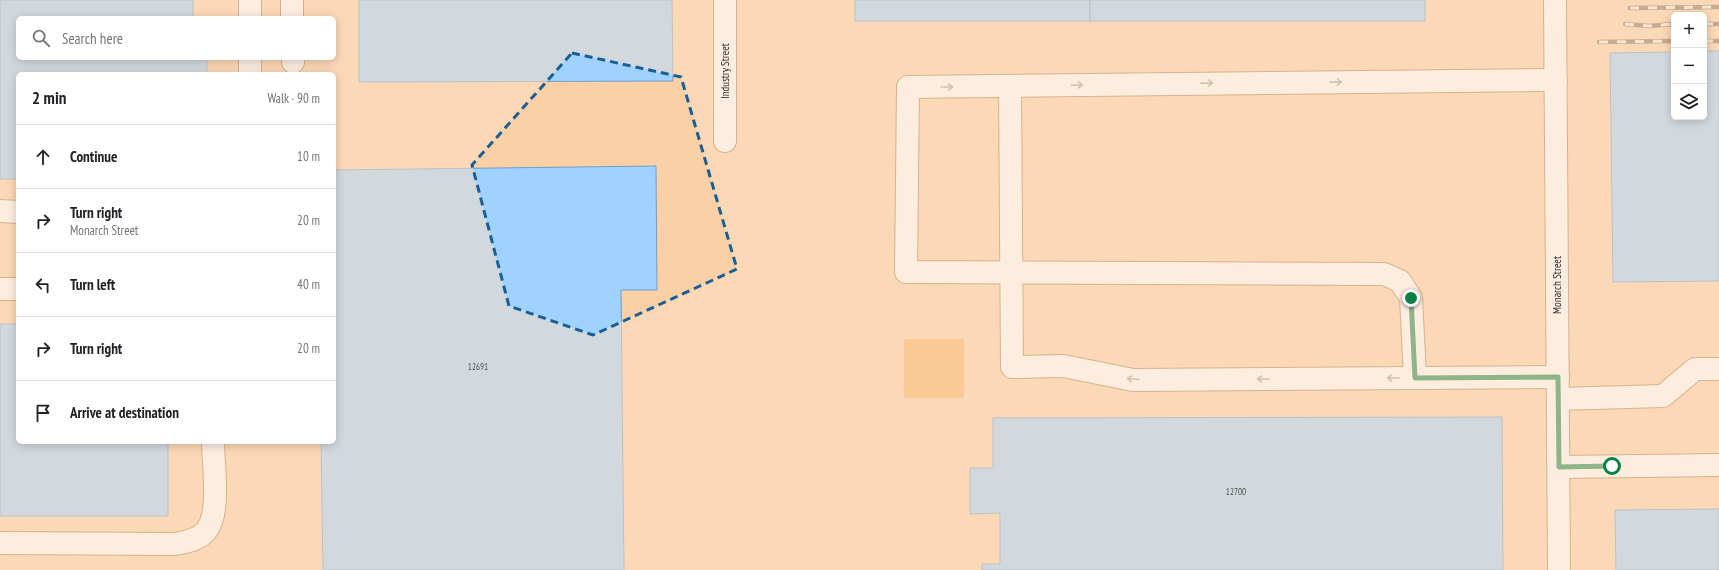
<!DOCTYPE html>
<meta charset="utf-8">
<style>
body{margin:0;font-family:"PT Sans Narrow",sans-serif;background:#f6f6f6;color:#202124}
.controls{position:absolute;right:12px;top:12px;display:grid;overflow:hidden;border-radius:6px;box-shadow:0 2px 10px #0003}
.controls button{width:36px;height:36px;display:grid;place-items:center;padding:0;border:0;border-bottom:1px solid #e0e0e0;background:#fff;color:#202124;font:20px sans-serif}
.stop{position:absolute;width:12px;height:12px;margin:-9px;border:3px solid #0b8043;border-radius:50%;background:#fff}
.stop.end{background:#0b8043;border-color:#fff;box-shadow:0 1px 4px #0008}
.list{margin:0;padding:0;list-style:none}
h2{display:flex;justify-content:space-between;align-items:center;height:52px;margin:0;padding:0 16px;font-size:17px}
h2 small{font-size:13px;font-weight:400;color:#757577}
.list li{display:grid;grid-template-columns:26px 1fr auto;gap:12px;align-items:center;box-sizing:border-box;height:64px;padding:0 16px;border-top:1px solid #e0e0e0}
.list b{display:block;font-size:15px;white-space:nowrap}
.list p{margin:0;font-size:13px;white-space:nowrap;color:#757577}
.list em{font-size:13px;font-style:normal;color:#757577}
.icon{flex:none;width:22px;height:22px;fill:none;stroke:currentColor;stroke-width:2;stroke-linecap:round;stroke-linejoin:round}
.map{position:relative;flex:none;width:1719px;height:570px;overflow:hidden}
.search{position:absolute;background:#fff;box-shadow:0 2px 10px #0003;left:16px;top:16px;width:320px;height:44px;display:flex;align-items:center;gap:10px;box-sizing:border-box;padding:0 14px;border-radius:6px;color:#757577;font-size:15px}
.panel{position:absolute;background:#fff;box-shadow:0 2px 10px #0003;left:16px;top:72px;width:320px;height:372px;border-radius:6px}
.map>svg:first-child{display:block}
.built{fill:#fbd0a6;fill-rule:evenodd}
.green{fill:#f8af61}
.building{fill:#a0d2ff;stroke:#6e9ec9}
.lines{fill:none;stroke-linecap:round;stroke-linejoin:round}
.minor-casing{stroke:#a97d50;stroke-width:24}
.minor{stroke:#fff;stroke-width:22}
.rail-casing{stroke:#846e57;stroke-width:4.5}
.rail{stroke:#faf0e7;stroke-width:3;stroke-dasharray:9;stroke-linecap:butt}
.oneway{stroke:#a59d94}
.route{stroke:#0b8043;stroke-width:5}
.marked{fill:none;stroke:#195f94;stroke-width:3;stroke-dasharray:8 5;stroke-linejoin:round}
.labels{text-anchor:middle;dominant-baseline:central;stroke-width:3;stroke-linejoin:round;paint-order:stroke}
.number-label{font-size:9px;fill:#51504d}
.street-label{font-size:11px;fill:#372512;stroke:#faf0e7}
</style>
<div class="map">
<svg width="1719" height="570" viewBox="0 0 1719 570">
<rect width="100%" height="100%" fill="#fcdfc3"/>
<path class="built" d="M 0,0 L 1719,0 L 1719,570 L 0,570 ZM 1674,15 L 1704,15 L 1704,117 L 1674,117 ZM 18,18 L 334,18 L 334,58 L 18,58 ZM 18,74 L 334,74 L 334,442 L 18,442 Z"/>
<rect class="green" x="904" y="339" width="60" height="59"/>
<g class="building">
<path d="M 0,0 L 193,0 L 193,18 L 18,18 L 18,58 L 207,58 L 207,74 L 18,74 L 18,179 L 0,179 Z"/>
<path d="M 359,0 L 672,0 L 673,81 L 359,82 Z"/>
<rect x="855" y="0" width="235" height="21"/>
<rect x="1090" y="0" width="335" height="21"/>
<path d="M 1704,51 L 1719,51 L 1719,281 L 1613,282 L 1610,53 L 1674,52 L 1674,117 L 1704,117 Z"/>
<path d="M 656,166 L 657,290 L 621,290 L 624,570 L 323,570 L 321,442 L 334,442 L 334,170 Z"/>
<path d="M 0,324 L 18,324 L 18,442 L 168,442 L 168,516 L 0,516 Z"/>
<path d="M 1502,417 L 1503,570 L 982,570 L 982,564 L 1000,564 L 1000,513 L 970,514 L 970,468 L 993,468 L 993,418 Z"/>
<path d="M 1719,509 L 1719,570 L 1616,570 L 1615,510 Z"/>
</g>
<g class="lines">
<defs>
<g id="minor">
<path d="M 250,0 L 250,18"/>
<path d="M 292,0 L 292,18"/>
<path d="M 725,0 L 725,141"/>
<path d="M 1555,0 L 1559,570"/>
<path d="M 250,58 L 250,74"/>
<path d="M 293,58 L 293,62"/>
<path d="M 1010,87 L 1012,367 L 1064,366 L 1133,380 L 1558,377"/>
<path d="M 0,211 L 18,212"/>
<path d="M 0,289 L 18,289"/>
<path d="M 1415,377 L 1411,298 L 1400,281 L 1384,274 L 906,272 L 908,87 L 1556,80"/>
<path d="M 1558,399 L 1663,396 L 1695,369 L 1719,369"/>
<path d="M 1559,467 L 1719,465"/>
<path d="M 0,543 L 175,544 C 185,542 199,540 206,531 C 221,513 213,465 213,442"/>
</g>
</defs>
<use href="#minor" class="minor-casing"/>
<use href="#minor" class="minor"/>
<defs>
<g id="rail">
<path d="M 1630,8 L 1719,7"/>
<path d="M 1625,24 L 1649,26 L 1674,24"/>
<path d="M 1704,24 L 1719,24"/>
<path d="M 1704,41 L 1719,41"/>
<path d="M 1599,42 L 1674,41"/>
</g>
</defs>
<use href="#rail" class="rail-casing"/>
<use href="#rail" class="rail"/>
</g>
<defs><path id="oneway-shaft" d="M-6 0H5M1.5-3L5.5 0L1.5 3" fill="none" stroke-width="1.6" stroke-linecap="round" stroke-linejoin="round"/></defs>
<g class="oneway">
<use href="#oneway-shaft" transform="translate(1336 82) rotate(-1)"/>
<use href="#oneway-shaft" transform="translate(1207 83) rotate(-1)"/>
<use href="#oneway-shaft" transform="translate(1077 85) rotate(-2)"/>
<use href="#oneway-shaft" transform="translate(947 87)"/>
<use href="#oneway-shaft" transform="translate(1393 378) rotate(180)"/>
<use href="#oneway-shaft" transform="translate(1133 379) rotate(-175)"/>
<use href="#oneway-shaft" transform="translate(1263 379) rotate(180)"/>
</g>
<g class="lines">
<path class="route" d="M 1411,298 L 1415,378 L 1558,377 L 1559,467 L 1612,466"/>
</g>
<path d="M0 0H1719V570H0ZM 572,53 L 681,77 L 737,269 L 593,335 L 509,306 L 472,165 Z" fill="#fcdfc3" fill-opacity=".55" fill-rule="evenodd"/>
<path class="marked" d="M 572,53 L 681,77 L 737,269 L 593,335 L 509,306 L 472,165 Z"/>
<g class="labels">
<g class="number-label">
<text x="478" y="366">12691</text>
<text x="1236" y="491">12700</text>
</g>
<g class="street-label">
<text transform="translate(725 71) rotate(-90)">Industry Street</text>
<text transform="translate(1557 285) rotate(-90)">Monarch Street</text>
</g>
</g>
</svg>
<div class="controls">
<button>+</button>
<button>−</button>
<button><svg class="icon" aria-label="layers" viewBox="0 0 24 24"><path d="M12 4l9 5-9 5-9-5zM3 14l9 5 9-5"/></svg></button>
</div>
<div class="stop" style="left:1612px;top:466px"></div>
<div class="stop end" style="left:1411px;top:298px"></div>
<div class="search"><svg class="icon" aria-label="search" viewBox="0 0 24 24"><circle cx="10" cy="10" r="6"/><path d="M15 15l6 6"/></svg>Search here</div>
<section class="panel">
<h2>2 min<small>Walk · 90 m</small></h2>
<ul class="list">
<li><svg class="icon" aria-label="ahead" viewBox="0 0 24 24"><path d="M12 20V5M6 11l6-6 6 6"/></svg><div><b>Continue</b></div><em>10 m</em></li>
<li><svg class="icon" aria-label="right" viewBox="0 0 24 24"><path d="M7 20v-9h11M14 6l5 5-5 5"/></svg><div><b>Turn right</b><p>Monarch Street</p></div><em>20 m</em></li>
<li><svg class="icon" aria-label="left" viewBox="0 0 24 24"><path d="M17 20v-9H6M10 6l-5 5 5 5"/></svg><div><b>Turn left</b></div><em>40 m</em></li>
<li><svg class="icon" aria-label="right" viewBox="0 0 24 24"><path d="M7 20v-9h11M14 6l5 5-5 5"/></svg><div><b>Turn right</b></div><em>20 m</em></li>
<li><svg class="icon" aria-label="arrive" viewBox="0 0 24 24"><path d="M6 21V4h12l-3 4 3 4H6"/></svg><div><b>Arrive at destination</b></div></li>
</ul>
</section>
</div>
